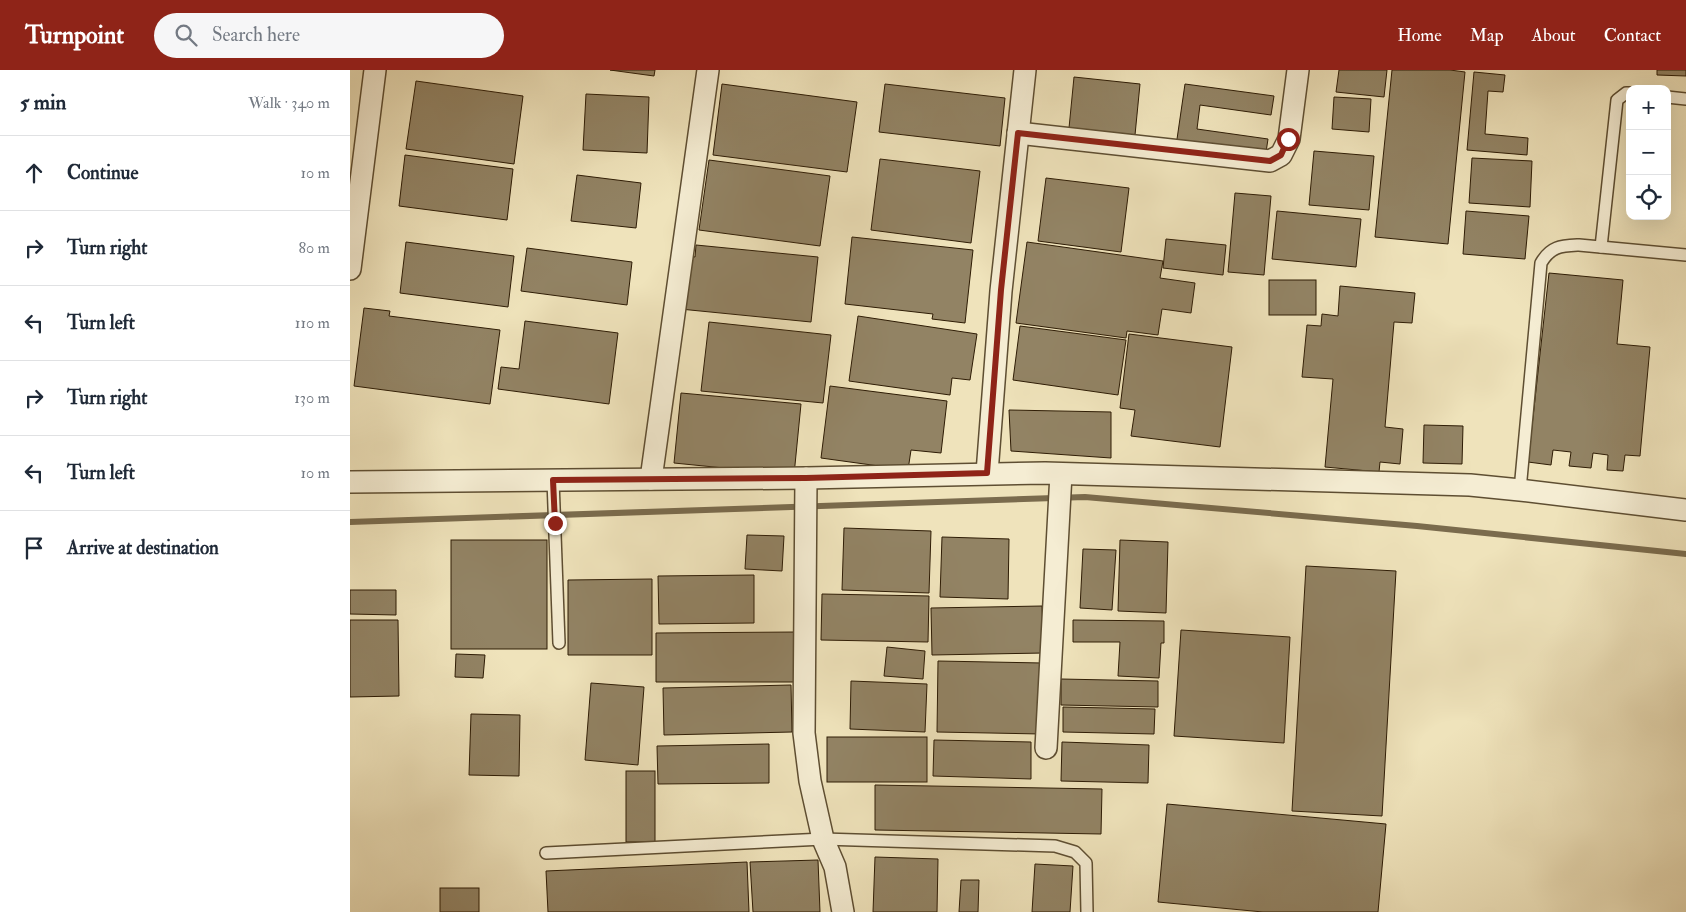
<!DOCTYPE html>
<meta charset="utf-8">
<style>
body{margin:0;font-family:"IM FELL Double Pica",serif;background:#f6f6f7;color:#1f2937}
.controls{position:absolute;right:15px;top:15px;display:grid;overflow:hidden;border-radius:10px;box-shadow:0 5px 20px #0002}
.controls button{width:45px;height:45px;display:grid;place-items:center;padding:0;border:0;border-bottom:1px solid #e0e1e3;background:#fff;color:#1f2937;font:25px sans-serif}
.stop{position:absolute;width:15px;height:15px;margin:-11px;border:4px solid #8f2418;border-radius:50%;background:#fff}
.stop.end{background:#8f2418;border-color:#fff;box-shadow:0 1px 5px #0008}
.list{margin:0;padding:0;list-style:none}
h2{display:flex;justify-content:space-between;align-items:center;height:65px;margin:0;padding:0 20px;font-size:21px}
h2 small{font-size:16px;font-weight:400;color:#747a83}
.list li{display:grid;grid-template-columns:32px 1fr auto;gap:15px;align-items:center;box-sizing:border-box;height:75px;padding:0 20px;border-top:1px solid #e0e1e3}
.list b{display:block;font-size:19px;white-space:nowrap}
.list em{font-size:16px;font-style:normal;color:#747a83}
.icon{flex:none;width:28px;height:28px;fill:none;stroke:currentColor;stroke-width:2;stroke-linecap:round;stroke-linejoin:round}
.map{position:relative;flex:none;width:1336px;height:842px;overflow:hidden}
header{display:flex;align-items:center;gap:30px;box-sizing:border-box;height:70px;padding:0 25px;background:#8f2418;color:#fff}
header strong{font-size:24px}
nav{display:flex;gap:28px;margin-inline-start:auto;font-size:18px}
.search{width:350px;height:45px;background:#f6f6f7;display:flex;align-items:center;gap:12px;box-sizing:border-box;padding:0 18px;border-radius:28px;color:#747a83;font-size:19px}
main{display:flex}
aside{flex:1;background:#fff}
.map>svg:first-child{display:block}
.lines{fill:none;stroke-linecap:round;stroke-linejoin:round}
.stream{stroke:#7a6b4d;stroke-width:6}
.building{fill:#928364;stroke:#2e1c05}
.service-casing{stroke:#5e4e32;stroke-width:14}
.minor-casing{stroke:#5e4e32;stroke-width:24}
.service{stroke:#f5edd3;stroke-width:11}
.minor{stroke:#f5edd3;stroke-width:21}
.route{stroke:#8f2418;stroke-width:6}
</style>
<header>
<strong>Turnpoint</strong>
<div class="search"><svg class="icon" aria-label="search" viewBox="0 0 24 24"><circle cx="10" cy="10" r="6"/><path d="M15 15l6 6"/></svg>Search here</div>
<nav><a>Home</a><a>Map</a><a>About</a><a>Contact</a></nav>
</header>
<main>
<aside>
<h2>5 min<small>Walk · 340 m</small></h2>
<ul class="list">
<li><svg class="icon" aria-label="ahead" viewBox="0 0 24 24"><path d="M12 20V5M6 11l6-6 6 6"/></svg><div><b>Continue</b></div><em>10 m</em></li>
<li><svg class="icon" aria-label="right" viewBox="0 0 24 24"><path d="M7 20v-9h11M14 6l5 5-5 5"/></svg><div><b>Turn right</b></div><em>80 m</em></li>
<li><svg class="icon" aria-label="left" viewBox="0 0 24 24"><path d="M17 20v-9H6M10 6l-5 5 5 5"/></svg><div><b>Turn left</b></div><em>110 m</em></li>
<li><svg class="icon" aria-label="right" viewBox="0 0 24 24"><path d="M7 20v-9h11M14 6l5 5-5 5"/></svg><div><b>Turn right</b></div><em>130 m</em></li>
<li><svg class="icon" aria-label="left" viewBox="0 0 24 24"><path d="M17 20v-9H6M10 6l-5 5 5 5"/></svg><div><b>Turn left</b></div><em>10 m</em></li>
<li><svg class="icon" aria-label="arrive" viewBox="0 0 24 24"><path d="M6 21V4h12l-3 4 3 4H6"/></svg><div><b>Arrive at destination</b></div></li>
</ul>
</aside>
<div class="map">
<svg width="1336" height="842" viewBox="0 0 1336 842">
<rect width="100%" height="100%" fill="#efe3bb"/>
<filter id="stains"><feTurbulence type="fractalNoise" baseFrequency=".004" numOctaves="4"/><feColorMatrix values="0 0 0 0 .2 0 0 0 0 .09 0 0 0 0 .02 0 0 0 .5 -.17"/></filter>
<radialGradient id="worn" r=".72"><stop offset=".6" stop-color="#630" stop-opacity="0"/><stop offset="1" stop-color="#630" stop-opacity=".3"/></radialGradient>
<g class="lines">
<path class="stream" d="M 0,452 L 735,427 L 1067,456 L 1336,484"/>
</g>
<g class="building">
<path d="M 260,0 L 305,0 L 304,6 Z"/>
<path d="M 989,0 L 1037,0 L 1034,27 L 986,22 Z"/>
<path d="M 1042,0 L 1100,0 L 1115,2 L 1098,174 L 1025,167 Z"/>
<path d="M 1307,0 L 1336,0 L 1336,6 L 1307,5 Z"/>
<path d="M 1124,2 L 1155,5 L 1153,22 L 1138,21 L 1135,64 L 1178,68 L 1177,85 L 1117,80 Z"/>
<path d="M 724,7 L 790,14 L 785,65 L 719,58 Z"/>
<path d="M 66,11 L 173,26 L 164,94 L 56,79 Z"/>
<path d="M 372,14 L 507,32 L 497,102 L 363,85 Z"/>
<path d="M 535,14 L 655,28 L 650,76 L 529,62 Z"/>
<path d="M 835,14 L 924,26 L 921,45 L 850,35 L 847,59 L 918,69 L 915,89 L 826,76 Z"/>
<path d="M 236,24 L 299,27 L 297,83 L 233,80 Z"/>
<path d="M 984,27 L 1021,29 L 1019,62 L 982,59 Z"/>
<path d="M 964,81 L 1024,86 L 1019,140 L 959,135 Z"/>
<path d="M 55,85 L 163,99 L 157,150 L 49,136 Z"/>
<path d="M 1122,88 L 1182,91 L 1180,137 L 1119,133 Z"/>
<path d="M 530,89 L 630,101 L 621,173 L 521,160 Z"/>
<path d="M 359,90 L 480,106 L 470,176 L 349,160 Z"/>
<path d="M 227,105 L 291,113 L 286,158 L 221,151 Z"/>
<path d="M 696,108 L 779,118 L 771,182 L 688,171 Z"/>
<path d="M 885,123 L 921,126 L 914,205 L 878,202 Z"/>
<path d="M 927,141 L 1011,149 L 1006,197 L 922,189 Z"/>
<path d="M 1116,141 L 1179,146 L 1175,189 L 1113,184 Z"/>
<path d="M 502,167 L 623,180 L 615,253 L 582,249 L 583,244 L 495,234 Z"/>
<path d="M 816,169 L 876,175 L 873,205 L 813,198 Z"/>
<path d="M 56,172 L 164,186 L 158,237 L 50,223 Z"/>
<path d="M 677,172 L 813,191 L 810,208 L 845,213 L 841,243 L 812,239 L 808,265 L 777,261 L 776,268 L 666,253 Z"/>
<path d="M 346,175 L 468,187 L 461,252 L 330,239 L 336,186 L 345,187 Z"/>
<path d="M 177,178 L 282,192 L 277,235 L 171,221 Z"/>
<path d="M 1199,203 L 1273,210 L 1267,274 L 1300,277 L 1290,386 L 1275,385 L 1273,401 L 1257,400 L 1258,385 L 1243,383 L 1241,398 L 1219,396 L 1221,382 L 1203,380 L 1201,395 L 1178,392 Z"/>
<rect x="919" y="210" width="47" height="35"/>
<path d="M 990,216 L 1065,223 L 1062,253 L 1044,252 L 1035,357 L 1053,359 L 1050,394 L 1030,392 L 1029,402 L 975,397 L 983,309 L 952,307 L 957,255 L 971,256 L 972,244 L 988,246 Z"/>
<path d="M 14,238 L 40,241 L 39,246 L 150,260 L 140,334 L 4,316 Z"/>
<path d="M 508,246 L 627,264 L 620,310 L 602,308 L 600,325 L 499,311 Z"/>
<path d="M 175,251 L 268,263 L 259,334 L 148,319 L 151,297 L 169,299 Z"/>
<path d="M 359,252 L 481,265 L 473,333 L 351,321 Z"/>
<path d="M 670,256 L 776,270 L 768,325 L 663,310 Z"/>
<path d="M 779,264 L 882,277 L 870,377 L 781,366 L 785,340 L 770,338 Z"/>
<path d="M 480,316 L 597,331 L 591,383 L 561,380 L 558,400 L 471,388 Z"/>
<path d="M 331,323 L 451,334 L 444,405 L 324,393 Z"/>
<path d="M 659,340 L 761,342 L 761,388 L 661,381 Z"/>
<path d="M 1074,355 L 1113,356 L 1112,394 L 1073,393 Z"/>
<path d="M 494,458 L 581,461 L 579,523 L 492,520 Z"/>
<path d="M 397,465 L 434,466 L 432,501 L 395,499 Z"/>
<path d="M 592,467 L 659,469 L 658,529 L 590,527 Z"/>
<rect x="101" y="470" width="96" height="109"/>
<path d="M 770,470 L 818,472 L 816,543 L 768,541 Z"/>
<path d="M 733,479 L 766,480 L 762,540 L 730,538 Z"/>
<path d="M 956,496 L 1046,501 L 1032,746 L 942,741 Z"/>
<path d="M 404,505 L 404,553 L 309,554 L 308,506 Z"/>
<path d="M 302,509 L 302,585 L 218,585 L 218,510 Z"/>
<path d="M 0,520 L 46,520 L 46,545 L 0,544 Z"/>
<path d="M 472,524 L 579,526 L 578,572 L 471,570 Z"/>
<path d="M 692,536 L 694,583 L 582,585 L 581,538 Z"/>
<path d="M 0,550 L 48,550 L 49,626 L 0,627 Z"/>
<path d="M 723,550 L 814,551 L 814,573 L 811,573 L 809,608 L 768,606 L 770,572 L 723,572 Z"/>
<path d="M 831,560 L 940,567 L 934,673 L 824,666 Z"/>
<path d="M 446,562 L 446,612 L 306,612 L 306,563 Z"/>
<path d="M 537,577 L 575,581 L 573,609 L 534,606 Z"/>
<path d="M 106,584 L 135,585 L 133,608 L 105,607 Z"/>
<path d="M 588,591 L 692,593 L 691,664 L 587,662 Z"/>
<path d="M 711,609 L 808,611 L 808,637 L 711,635 Z"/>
<path d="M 501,611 L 577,614 L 575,662 L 500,659 Z"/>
<path d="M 241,613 L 294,617 L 288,695 L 235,690 Z"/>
<path d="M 441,615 L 442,662 L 314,665 L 313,618 Z"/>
<path d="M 713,637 L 805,639 L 804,664 L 713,662 Z"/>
<path d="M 121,644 L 170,645 L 169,706 L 119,705 Z"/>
<rect x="477" y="667" width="100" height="45"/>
<path d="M 584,670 L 681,672 L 681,709 L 583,706 Z"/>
<path d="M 712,672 L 799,675 L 798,713 L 711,711 Z"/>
<path d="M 419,674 L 419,713 L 308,714 L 307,676 Z"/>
<rect x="276" y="701" width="29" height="71"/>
<path d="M 525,715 L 752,719 L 751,764 L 525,760 Z"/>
<path d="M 817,734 L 1036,754 L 1028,842 L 913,842 L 808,832 Z"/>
<path d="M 525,787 L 588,789 L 587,842 L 523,842 Z"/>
<path d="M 468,790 L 470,842 L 403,842 L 400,792 Z"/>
<path d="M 397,792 L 399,842 L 198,842 L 196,801 Z"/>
<path d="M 685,794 L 723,796 L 720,842 L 682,842 Z"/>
<path d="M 611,810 L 629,810 L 628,842 L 609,842 Z"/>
<rect x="90" y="818" width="39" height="24"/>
</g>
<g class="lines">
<defs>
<g id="service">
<path d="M 1317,27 L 1336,29"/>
<path d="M 1251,177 L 1267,30 L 1276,23 L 1280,23"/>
<path d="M 203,410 L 209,573"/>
<path d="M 1170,420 L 1191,193 C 1201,176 1211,176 1229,175 L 1336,185"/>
<path d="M 196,783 L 473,769 L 705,776 L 725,782 L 736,793 L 737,842"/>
</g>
<g id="minor">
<path d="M 668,63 L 920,91 L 931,85 L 939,69 L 948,0"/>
<path d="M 0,199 L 25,0"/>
<path d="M 637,403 L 651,221 L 675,0"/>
<path d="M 456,408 L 454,663 L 460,711 L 473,769 L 485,797 L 493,842"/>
<path d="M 301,409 L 358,0"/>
<path d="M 0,412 L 456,408 L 695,403 L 1120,415 L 1170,420 L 1336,440"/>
<path d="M 696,678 L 711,404"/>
</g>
</defs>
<use href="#service" class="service-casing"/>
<use href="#minor" class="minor-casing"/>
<use href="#service" class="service"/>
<use href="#minor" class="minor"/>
</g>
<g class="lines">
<path class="route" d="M 205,453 L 203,410 L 456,408 L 637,403 L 651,220 L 668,63 L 920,91 L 931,85 L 938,69"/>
</g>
<rect width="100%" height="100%" filter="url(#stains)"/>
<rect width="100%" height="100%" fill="url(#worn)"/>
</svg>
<div class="controls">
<button>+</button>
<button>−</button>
<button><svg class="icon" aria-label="locate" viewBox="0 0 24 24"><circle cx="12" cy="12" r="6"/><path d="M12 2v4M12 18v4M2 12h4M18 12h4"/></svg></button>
</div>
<div class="stop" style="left:938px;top:69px"></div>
<div class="stop end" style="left:205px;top:453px"></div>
</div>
</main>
